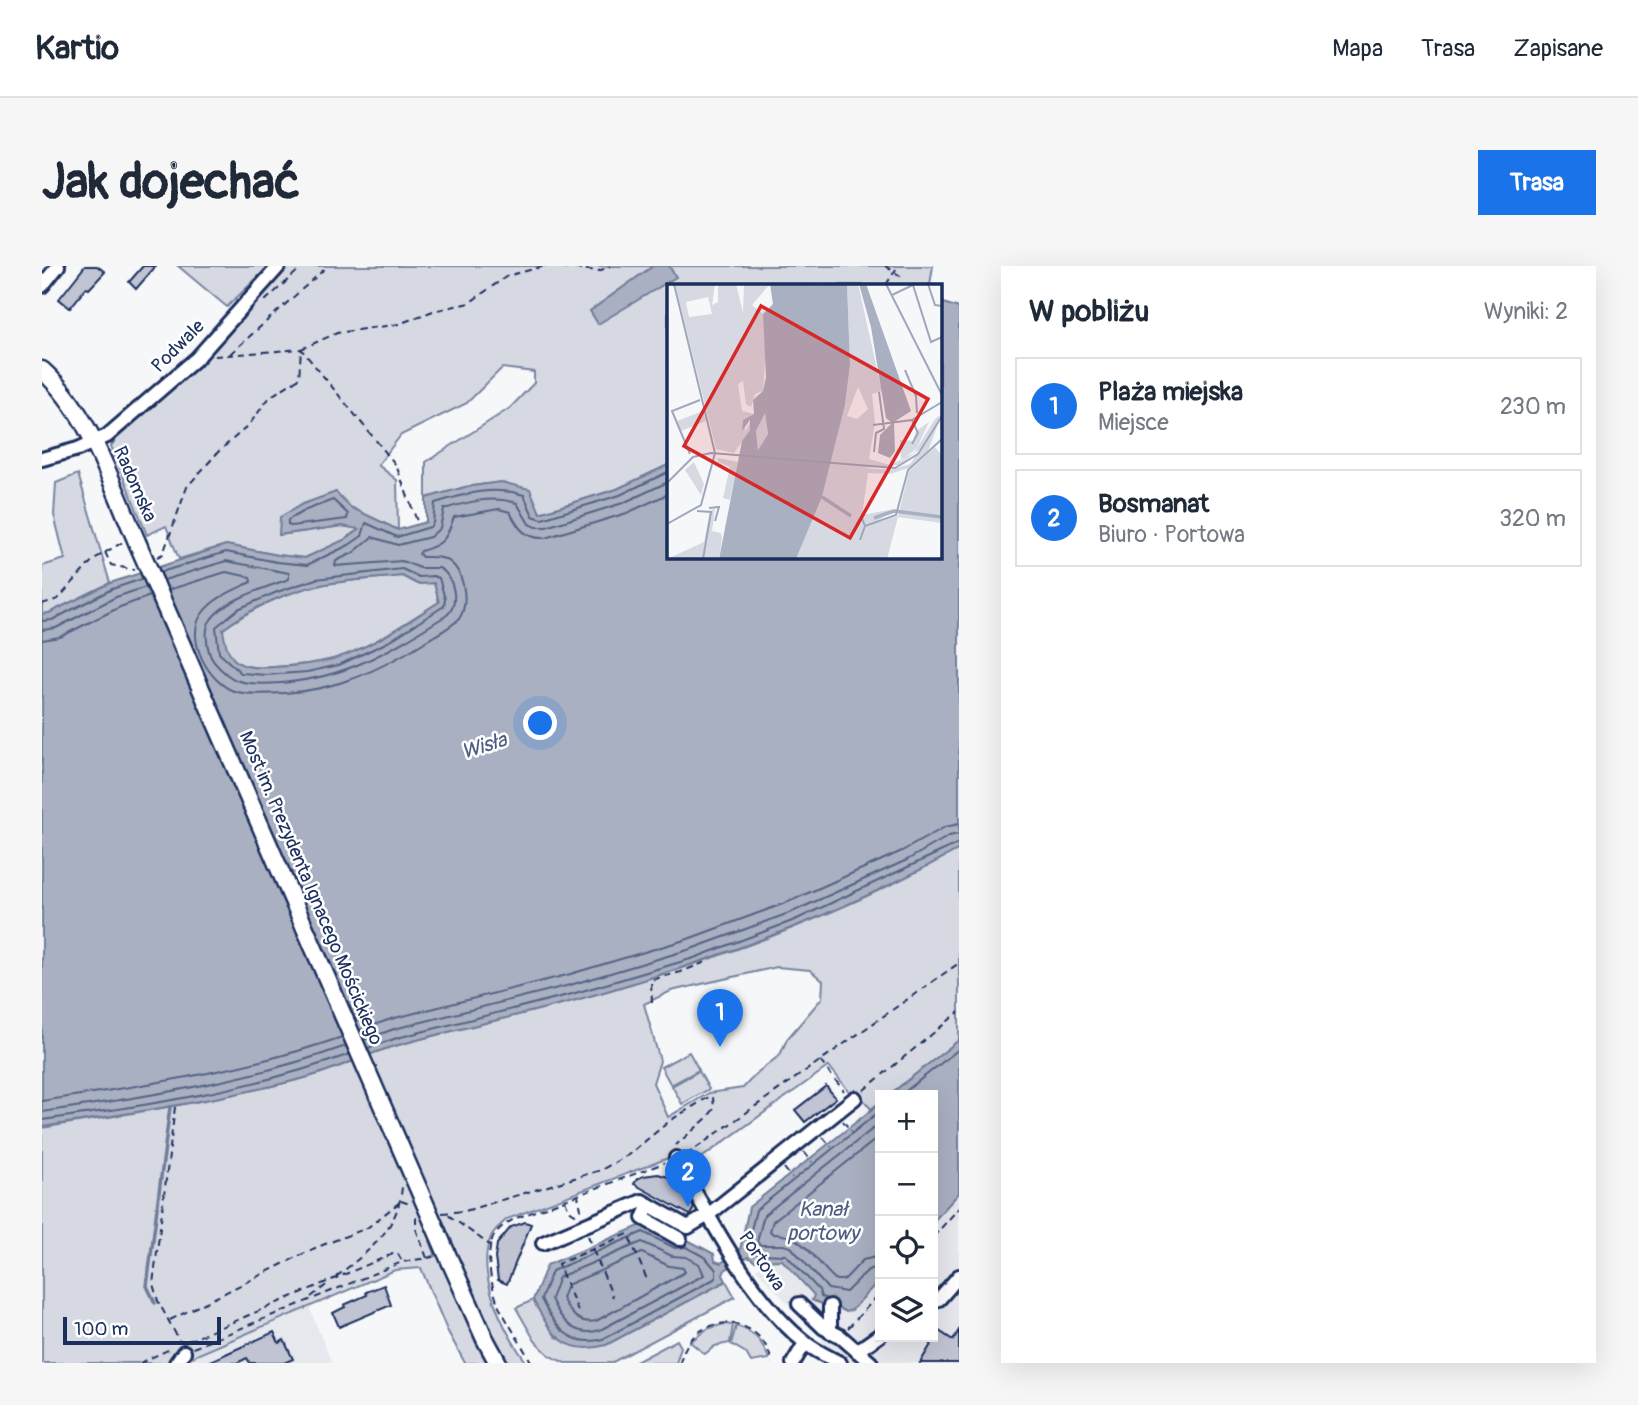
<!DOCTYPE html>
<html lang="pl">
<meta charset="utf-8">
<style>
body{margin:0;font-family:Pangolin,sans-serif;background:#f6f6f7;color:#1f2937}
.controls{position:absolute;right:21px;bottom:21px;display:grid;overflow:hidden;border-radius:0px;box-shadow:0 7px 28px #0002}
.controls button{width:63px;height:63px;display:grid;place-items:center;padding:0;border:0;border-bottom:2px solid #e0e1e3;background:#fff;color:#1f2937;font:35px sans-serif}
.scale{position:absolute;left:21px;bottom:18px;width:158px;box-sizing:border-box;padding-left:7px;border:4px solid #1b2f5e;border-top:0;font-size:19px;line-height:24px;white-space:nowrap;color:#1b2f5e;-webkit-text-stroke:5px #fff;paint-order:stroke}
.you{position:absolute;left:499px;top:458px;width:24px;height:24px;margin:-18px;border:5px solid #fff;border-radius:50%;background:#1a73e8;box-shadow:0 0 0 10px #1a73e833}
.badge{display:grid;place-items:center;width:46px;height:46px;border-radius:50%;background:#1a73e8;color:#fff;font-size:23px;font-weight:700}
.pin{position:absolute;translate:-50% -58px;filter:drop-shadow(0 2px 4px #0008)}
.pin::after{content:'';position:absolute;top:37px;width:24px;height:21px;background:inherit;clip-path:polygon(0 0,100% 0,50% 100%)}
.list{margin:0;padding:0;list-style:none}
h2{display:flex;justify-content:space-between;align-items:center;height:91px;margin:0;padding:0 28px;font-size:30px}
h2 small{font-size:23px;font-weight:400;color:#747a83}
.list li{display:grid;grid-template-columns:46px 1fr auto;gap:21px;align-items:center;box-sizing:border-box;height:98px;margin:0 14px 14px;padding:0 14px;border:2px solid #e0e1e3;border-radius:0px}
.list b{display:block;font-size:26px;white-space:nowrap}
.list p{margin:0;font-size:23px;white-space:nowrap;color:#747a83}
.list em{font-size:23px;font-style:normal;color:#747a83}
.icon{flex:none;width:38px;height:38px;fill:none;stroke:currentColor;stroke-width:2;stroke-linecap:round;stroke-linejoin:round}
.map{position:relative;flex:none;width:917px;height:1097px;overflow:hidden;border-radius:0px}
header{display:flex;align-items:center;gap:42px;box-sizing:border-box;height:98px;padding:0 35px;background:#fff;border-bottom:2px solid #e0e1e3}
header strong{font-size:33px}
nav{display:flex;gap:38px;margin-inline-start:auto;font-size:24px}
.intro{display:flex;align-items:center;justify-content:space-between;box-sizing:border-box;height:168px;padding:0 42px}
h1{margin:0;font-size:49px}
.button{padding:18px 32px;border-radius:0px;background:#1a73e8;color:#fff;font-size:24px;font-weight:700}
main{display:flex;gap:42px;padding:0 42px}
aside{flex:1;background:#fff;border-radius:0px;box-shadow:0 7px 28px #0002}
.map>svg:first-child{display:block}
.built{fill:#e6e8ee}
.green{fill:#d6d9e2;stroke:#7884a0;stroke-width:2;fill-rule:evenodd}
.water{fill:#a9b0c1;stroke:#707c99;stroke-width:2;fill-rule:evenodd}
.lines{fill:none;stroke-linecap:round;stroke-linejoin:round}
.shore{stroke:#546386;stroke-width:2}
.stream{stroke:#707c99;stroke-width:3.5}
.building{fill:#c0c4d3;stroke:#1b2f5e;stroke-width:2}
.minor-casing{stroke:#1b2f5e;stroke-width:18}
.major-casing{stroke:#1b2f5e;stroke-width:21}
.path{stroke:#1b2f5e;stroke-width:2;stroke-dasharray:7 5;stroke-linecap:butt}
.minor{stroke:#fff;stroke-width:12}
.major{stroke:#fff;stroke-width:16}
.major-bridge-casing{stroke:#1b2f5e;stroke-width:21;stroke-linecap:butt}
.major-bridge{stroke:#fff;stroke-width:16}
.labels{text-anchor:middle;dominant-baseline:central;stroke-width:5;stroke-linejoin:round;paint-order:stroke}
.street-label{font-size:19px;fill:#1b2f5e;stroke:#fff}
.water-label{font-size:21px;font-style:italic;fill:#4d5c81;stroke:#fff}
.inset-river{fill:none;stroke:#a9b0c1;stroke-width:3.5}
.inset-road{fill:none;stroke:#9ea7bb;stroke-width:2}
.view{fill:#d62828;fill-opacity:0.15;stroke:#d62828;stroke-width:3.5}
.inset-edge{fill:none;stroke:#1b2f5e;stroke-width:3.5}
</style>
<header>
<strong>Kartio</strong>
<nav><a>Mapa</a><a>Trasa</a><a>Zapisane</a></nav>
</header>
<div class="intro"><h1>Jak dojechać</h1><a class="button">Trasa</a></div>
<main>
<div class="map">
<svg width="917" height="1097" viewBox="0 0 917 1097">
<rect width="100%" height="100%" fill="#f6f7f9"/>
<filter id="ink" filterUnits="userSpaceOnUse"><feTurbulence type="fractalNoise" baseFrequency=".0143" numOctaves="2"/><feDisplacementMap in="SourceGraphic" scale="14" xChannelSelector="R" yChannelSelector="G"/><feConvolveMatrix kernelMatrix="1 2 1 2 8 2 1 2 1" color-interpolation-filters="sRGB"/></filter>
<g filter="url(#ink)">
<g class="built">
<path d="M 917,927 L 917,1062 L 901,1097 L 810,1097 L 783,1081 L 779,1071 L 771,1065 L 714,1003 L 724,995 L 740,994 L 780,1039 L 810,1044 L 838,1013 L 838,1071 L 891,1071 L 891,956 Z"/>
<path d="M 267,1041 L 290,1097 L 146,1097 L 145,1094 Z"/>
</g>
<g class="green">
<path d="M 136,0 L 227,0 L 185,41 Z"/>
<path d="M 243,0 L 611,0 L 548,45 L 633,11 L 627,0 L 891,0 L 888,19 L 626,19 L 626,199 L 575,223 L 497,247 L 459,216 L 423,221 L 384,232 L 384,196 L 468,142 L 492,117 L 492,106 L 460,102 L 425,137 L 359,169 L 336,199 L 355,214 L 356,264 L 308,241 L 294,226 L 237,269 L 300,260 L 318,263 L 302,274 L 263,292 L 236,289 L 184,279 L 137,293 L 124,260 L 105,269 L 69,180 L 75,172 L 145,108 Z"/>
<path d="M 36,208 L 68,317 L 7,347 L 0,348 L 0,300 L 23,293 L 12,249 L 14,217 Z"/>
<path d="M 360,310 L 375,318 L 392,317 L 397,336 C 364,356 329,382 292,393 C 272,398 253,400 232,401 C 199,404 185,398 180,364 C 208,343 245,325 279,319 C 305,314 333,313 360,310 Z"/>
<path d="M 917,583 L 917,774 L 847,829 L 838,829 L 838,836 L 829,843 L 821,833 L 816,837 L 787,800 L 651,898 L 642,886 L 465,953 C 460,958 453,963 450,969 C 431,1006 463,1067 485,1097 L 468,1097 L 466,1095 L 451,1068 L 406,967 L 388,975 L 393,988 L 386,992 L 396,989 L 434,1077 L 445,1097 L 423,1097 L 405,1064 L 379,1002 L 353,1004 L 145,1093 L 146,1097 L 0,1097 L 0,862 C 85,848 171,835 255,814 C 291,806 324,787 360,778 C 417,762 476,750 534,734 C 667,697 797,651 917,583 ZM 735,701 L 768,704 L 781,715 L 780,732 L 745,773 L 738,789 L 716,806 L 701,822 L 667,827 L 626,851 L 611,817 L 618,795 L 602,738 L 629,725 Z"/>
<path d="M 647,786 L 657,804 L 629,819 L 619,801 Z"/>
<path d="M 657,805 L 667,823 L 640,838 L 630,820 Z"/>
<path d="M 684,1015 L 693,1031 L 569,1097 L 523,1097 L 508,1090 L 493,1075 L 474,1042 L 491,1034 L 514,1071 L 564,1079 Z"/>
<path d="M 682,1058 L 691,1059 L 688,1077 L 673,1080 L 663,1088 L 648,1076 L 665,1063 Z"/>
<path d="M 694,1060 C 712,1065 721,1076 727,1093 L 709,1096 L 704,1087 L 689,1078 Z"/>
<path d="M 635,1074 L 639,1081 L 634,1097 L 592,1097 Z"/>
</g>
<g class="water">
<path d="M 611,0 L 627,0 L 634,11 L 556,58 L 548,45 Z"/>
<path d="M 898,36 L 917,42 L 917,583 C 796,650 667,696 534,734 C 476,750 418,762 360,778 C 324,787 291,806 255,814 C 171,835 85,848 0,861 L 0,348 L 7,347 L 68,317 L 184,279 L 236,289 L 263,292 L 302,274 L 317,263 L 300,260 L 237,269 L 238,251 L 261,238 L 294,226 L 308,241 L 356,264 L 384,256 L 384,232 L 423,221 L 459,216 L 488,223 L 498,247 L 575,223 L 626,199 L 626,290 L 898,290 ZM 360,310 L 375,318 L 392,317 L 397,336 C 364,357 329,382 291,393 C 272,398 253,400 232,401 C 199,404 185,398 181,363 C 208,343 245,325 279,319 C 305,314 333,313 360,310 Z"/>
<path d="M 917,774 L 917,927 L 891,956 L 891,829 L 847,829 Z"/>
<path d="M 838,837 L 838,1013 L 810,1044 L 804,1046 C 793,1039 782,1040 770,1034 L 772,1029 L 740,994 L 712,995 L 706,991 L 683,1004 L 681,1009 L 684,1015 L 564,1079 C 522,1091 508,1066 491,1034 L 505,999 L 602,958 L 640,971 L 672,988 L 673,995 L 679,997 L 698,984 L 707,941 Z"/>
</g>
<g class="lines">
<g class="shore">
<path d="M 291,234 L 306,248 L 305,253 L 249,260 L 246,259 L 246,254 L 264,244 Z"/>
<path d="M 360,303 L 377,311 L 391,310 L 397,312 L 403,333 L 402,340 L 346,376 L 297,399 L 265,406 L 224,409 L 199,407 L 177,387 L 174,361 L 196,343 L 235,326 L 274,313 Z"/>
<path d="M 119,306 L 184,286 L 235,296 L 265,299 L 307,279 L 320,270 L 324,257 L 355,271 L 388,261 L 391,257 L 393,237 C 424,228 450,219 482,229 L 491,250 L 500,253 L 578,229 L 626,206"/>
<path d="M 122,314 L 184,295 L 247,307 L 247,313 C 225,321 181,334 168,355 C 162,363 165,382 169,391 C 173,399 188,413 197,415 C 210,419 226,418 239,417 C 306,412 349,384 405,349 C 418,337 412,310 397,302 L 378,302 L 360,295 L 293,300 L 294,295 L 311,287 L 330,271 L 356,279 L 388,271 L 398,262 L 402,243 C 426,236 450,229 475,237 L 487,258 L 494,261 L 504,261 L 581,237 L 626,216"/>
<path d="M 126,324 L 184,306 L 208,311 L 209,316 C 192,324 171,332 160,348 C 142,372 167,419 195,426 C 210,429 227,428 243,427 C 294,424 338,404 381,377 C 393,369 407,363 417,353 C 428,336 422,302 403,293 C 395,290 388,291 380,291 L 377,288 L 379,285 C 403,278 404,273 412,251 L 457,243 L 468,246 C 476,262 483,273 503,272 L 585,247 L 626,228"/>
<path d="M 0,355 L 10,354 L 70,323 L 100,313"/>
<path d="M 0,364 L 14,362 L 74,331 L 104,321"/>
<path d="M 0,374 L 18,371 L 78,341 L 108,330"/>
<path d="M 318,764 L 349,753 L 525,709 L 646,673 L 746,636 L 860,585 L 903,561 L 917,558"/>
<path d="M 322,774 L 352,763 L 528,719 L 649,683 L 750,646 L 865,594 L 907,570 L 917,568"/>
<path d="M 326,782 L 355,772 L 530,728 L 652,692 L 753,654 L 917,577"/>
<path d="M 859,829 L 917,783"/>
<path d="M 0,835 C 101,819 203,805 300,771"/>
<path d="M 0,846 C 102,831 207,815 304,780"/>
<path d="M 0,854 C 103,840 209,824 308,788"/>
<path d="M 838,857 L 722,949 L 715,976 L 718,979 L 741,979 L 749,981 L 786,1023 L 804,1026 L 826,1004 L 838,1000"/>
<path d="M 838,870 L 731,955 L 728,965 L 731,968 C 763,968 772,995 794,1014 L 802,1014 L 821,994 L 838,990"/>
<path d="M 601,966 L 633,982 L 644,981 L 664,992 L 674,1004 L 674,1012 L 561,1073 C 528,1082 512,1060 499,1033 L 510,1005 Z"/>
<path d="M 600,976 L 630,990 L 644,991 L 657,998 L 662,1009 L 558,1064 C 532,1072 519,1054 509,1033 L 517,1011 Z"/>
<path d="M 600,987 L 627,1000 L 641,1002 L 643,1006 L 554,1055 C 536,1059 528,1047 520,1032 L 525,1019 Z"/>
<path d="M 786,1033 L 779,1031 L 777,1024 L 744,989 L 716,988 L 708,984 L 706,976 L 714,944 L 838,845"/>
</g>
<path class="stream" d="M 113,1037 L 105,1020 L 128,841"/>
</g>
<g class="building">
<path d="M 43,0 L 55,0 L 63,6 L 47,23 L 44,22 L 28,42 L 17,33 Z"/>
<path d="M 101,0 L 114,0 L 94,23 L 87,16 Z"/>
<path d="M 784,820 L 794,832 L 763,856 L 753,844 Z"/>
<path d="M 616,908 L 630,912 L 639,919 L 652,942 L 648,949 L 592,918 L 595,913 L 601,910 Z"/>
<path d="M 483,956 L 489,958 L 465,1018 L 456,1014 L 453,992 L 455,978 L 469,961 Z"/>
<path d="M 342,1019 L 349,1039 L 297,1061 L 291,1047 L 303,1041 L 302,1039 L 325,1029 L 324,1026 Z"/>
<path d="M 917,1064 L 917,1097 L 878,1097 L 897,1065 L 911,1074 Z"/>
<path d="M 232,1066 L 237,1077 L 242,1074 L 251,1093 L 242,1097 L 208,1097 L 205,1092 L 195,1097 L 164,1097 Z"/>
</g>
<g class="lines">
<defs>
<g id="minor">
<path d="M 0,20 L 16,0"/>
<path d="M 0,193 L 36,183 L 65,170 L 155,92 L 237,0"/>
<path d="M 634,892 C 668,952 710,1036 765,1078 C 775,1086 787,1091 798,1097"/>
<path d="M 607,939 L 601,952 L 638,973"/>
<path d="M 501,977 L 600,935 L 646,961 L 666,949 L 813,832"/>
<path d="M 891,1034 L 897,1033 L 917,1010"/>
<path d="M 757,1038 L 782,1062 L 798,1070 L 829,1097"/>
<path d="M 788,1040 L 788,1066"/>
<path d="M 815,1085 L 838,1069"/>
<path d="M 134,1097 L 142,1086"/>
<path d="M 751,1097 L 763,1077"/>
</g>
<g id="major">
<path d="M 0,104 C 49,148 69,217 95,276"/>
<path d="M 404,986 L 443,1073 L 456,1097"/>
</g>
</defs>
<use href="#minor" class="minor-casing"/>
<use href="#major" class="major-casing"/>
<g class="path">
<path d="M 508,0 L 557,5 L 568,0"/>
<path d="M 843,0 L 860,11"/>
<path d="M 844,19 L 856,0"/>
<path d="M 223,35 L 261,0"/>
<path d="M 188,88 L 286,0"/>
<path d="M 173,90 L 259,83 L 354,199 L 375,255"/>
<path d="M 63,286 L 69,299 L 92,304"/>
<path d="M 115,291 L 121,288 L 145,221 L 177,185 L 206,160 L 228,131 L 257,112 L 259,83 L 295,67 L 357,58 L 391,45 L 427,37 L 465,10 L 503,0"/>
<path d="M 0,338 L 16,333 L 52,293 L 81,276"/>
<path d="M 610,736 L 609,714 L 639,706 L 666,695"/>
<path d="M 778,795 L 802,825"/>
<path d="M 822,824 L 917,746"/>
<path d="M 133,841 L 111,1018 L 116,1035 L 138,1076"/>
<path d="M 801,855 L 809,865"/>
<path d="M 781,871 L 789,881"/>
<path d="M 762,886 L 770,896"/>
<path d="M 644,889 L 917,697"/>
<path d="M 742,902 L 750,912"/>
<path d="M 523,934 L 527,944 L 533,948 L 539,943 L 536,930"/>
<path d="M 359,935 L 368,938"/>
<path d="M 400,947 L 423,945 L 559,904 L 586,889 L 629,854 L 665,832 L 671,831 L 672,843 L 665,852 L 634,879"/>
<path d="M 406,949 L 449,980"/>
<path d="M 374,951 L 374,963 L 385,992"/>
<path d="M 546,970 L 551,981"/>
<path d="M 891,971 L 917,942"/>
<path d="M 551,984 L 571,1031"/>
<path d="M 294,1011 C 326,985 356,965 360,921"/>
<path d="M 269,1031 L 287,1017"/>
<path d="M 536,1045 L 516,998 L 586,968 L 606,1016"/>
<path d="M 128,1054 L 273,982 L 325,962 L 358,936"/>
<path d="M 806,1062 L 838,1027"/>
<path d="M 146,1075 L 353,987 L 356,988 L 360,995"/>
<path d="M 151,1082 L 360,996 L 391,991"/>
<path d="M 98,1097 L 128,1083"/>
<path d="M 490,1097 L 457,1041 C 450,1022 441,987 453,968 C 458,961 465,957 472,953 L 622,897"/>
<path d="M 638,1097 C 649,1044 720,1044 730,1097"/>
</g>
<use href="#minor" class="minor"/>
<use href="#major" class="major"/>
<defs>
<path id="major-bridge" d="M 95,276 L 404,986"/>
</defs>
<use href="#major-bridge" class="major-bridge-casing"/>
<use href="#major-bridge" class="major-bridge"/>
</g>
</g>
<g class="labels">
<g class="street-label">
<text transform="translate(136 80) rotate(-45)">Podwale</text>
<text transform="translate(93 218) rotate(66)">Radomska</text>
<text transform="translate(269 622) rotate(67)">Most im. Prezydenta Ignacego Mościckiego</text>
<text transform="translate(720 995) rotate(56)">Portowa</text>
</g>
<g class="water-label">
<text transform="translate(442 480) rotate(-17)">Wisła</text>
<text x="781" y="943">Kanał<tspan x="781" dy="24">portowy</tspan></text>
</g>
</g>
<g transform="translate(625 18)">
<rect width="275" height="275" fill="#f6f7f9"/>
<path d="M 8,0 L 48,0 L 45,21 L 51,18 L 51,0 L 69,0 L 76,29 L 77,0 L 103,0 L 85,21 L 96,30 L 100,53 L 96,107 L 88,110 L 84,123 L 79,120 L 76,97 L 71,100 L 75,127 L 87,130 L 79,135 L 78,148 L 84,136 L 83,146 L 67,169 L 49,165 ZM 41,13 L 45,30 L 22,33 L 19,18 ZM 180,0 L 191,0 L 215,107 L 205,110 L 208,138 L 202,175 L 223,181 L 247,169 L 268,135 L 275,130 L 253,165 L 232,181 L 198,184 L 223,186 L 243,180 L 271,140 L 261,167 L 244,183 L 223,190 L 201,189 L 195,231 L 228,225 L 206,240 L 231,232 L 242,187 L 268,163 L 275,172 L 275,239 L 231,233 L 220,275 L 129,275 L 155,213 L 178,121 L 183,81 ZM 191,103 L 201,125 L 190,135 L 180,132 ZM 36,127 L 39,137 L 14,147 L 10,137 ZM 98,129 L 101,150 L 91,166 L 89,147 ZM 262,138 L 250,164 L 234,177 L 233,156 L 246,157 L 249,147 ZM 51,174 L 71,178 L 63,216 L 56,214 L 63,183 L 51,178 ZM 27,178 L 37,200 L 34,211 L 18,186 ZM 48,224 L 45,247 L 54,249 L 55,254 L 52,275 L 0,275 L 37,258 L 43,227 Z" fill="#d6d9e2" fill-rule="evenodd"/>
<path d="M 103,0 L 180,0 L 183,81 L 178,121 L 155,213 L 129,275 L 52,275 L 75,157 L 83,146 L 83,136 L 75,147 L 76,136 L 87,130 L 86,116 L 96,107 L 99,93 L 96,30 L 106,20 ZM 98,129 L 101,150 L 91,166 L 89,147 ZM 192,0 L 199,0 L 244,127 L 227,138 L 228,167 L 223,174 L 211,169 L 213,151 L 225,139 L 219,134 L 204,43 Z" fill="#a9b0c1" fill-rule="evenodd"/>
<path class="inset-river" d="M 155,213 L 184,232M 207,234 L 227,227 L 275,233"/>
<path class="inset-road" d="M 219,0 L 275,111M 261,0 L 268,21 L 275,22M 246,1 L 264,58 L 275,53M 225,11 L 248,0M 238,86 L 249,112 L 250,129M 245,136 L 251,149 L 245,160M 206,141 L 245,136 L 275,118M 207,168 L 209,149 L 217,145 L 212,108M 23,170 L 5,127 L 33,116M 0,199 L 26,173 L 44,169 L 228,184 L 251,170 L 275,132M 42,224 L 52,223 L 48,237M 30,227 L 44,228 L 36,275M 0,240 L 34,221 L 48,169 L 7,0M 198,242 L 229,231 L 241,186 L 275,155M 193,256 L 198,242 L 194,232"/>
<path class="view" d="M 94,22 L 261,115 L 183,254 L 17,162 Z"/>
<rect width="275" height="275" class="inset-edge"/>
</g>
</svg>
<div class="controls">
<button>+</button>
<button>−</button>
<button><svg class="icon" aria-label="locate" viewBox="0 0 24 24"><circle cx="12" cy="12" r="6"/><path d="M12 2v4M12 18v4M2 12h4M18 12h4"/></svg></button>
<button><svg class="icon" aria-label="layers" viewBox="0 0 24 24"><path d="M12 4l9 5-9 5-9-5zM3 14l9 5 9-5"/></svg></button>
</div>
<div class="scale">100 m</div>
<div class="you"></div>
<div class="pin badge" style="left:678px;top:781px">1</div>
<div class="pin badge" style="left:646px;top:941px">2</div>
</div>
<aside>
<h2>W pobliżu<small>Wyniki: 2</small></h2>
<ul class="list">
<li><span class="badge">1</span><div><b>Plaża miejska</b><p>Miejsce</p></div><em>230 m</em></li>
<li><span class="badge">2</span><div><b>Bosmanat</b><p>Biuro · Portowa</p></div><em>320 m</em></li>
</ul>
</aside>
</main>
